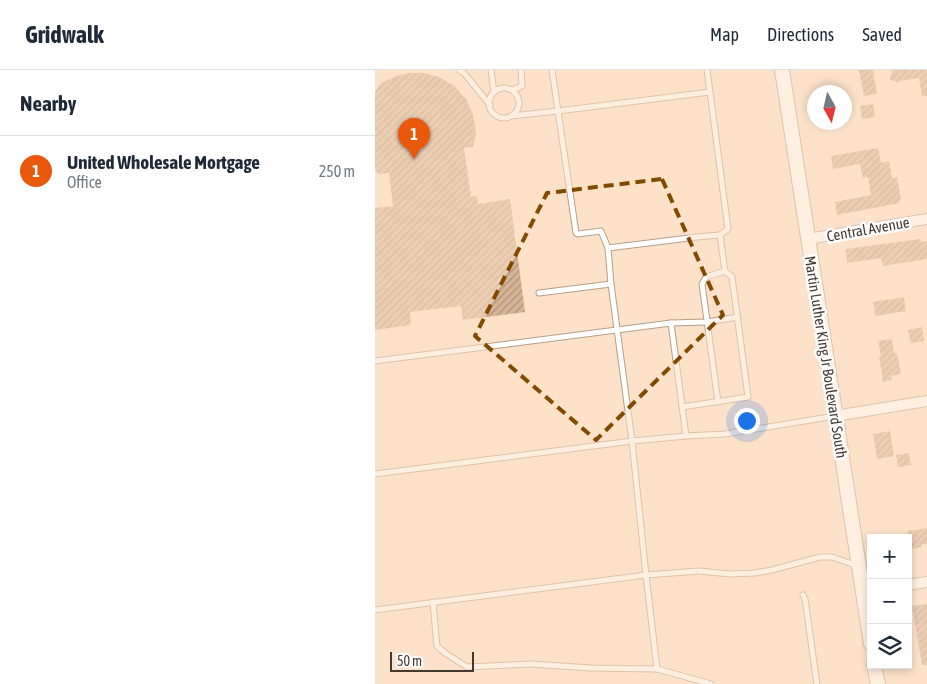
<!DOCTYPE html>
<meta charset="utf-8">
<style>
body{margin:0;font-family:"Asap Condensed",sans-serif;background:#f2f2f3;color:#1f2937}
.controls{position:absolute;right:15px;bottom:15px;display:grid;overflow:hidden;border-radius:0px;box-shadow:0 2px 8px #0003}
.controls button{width:45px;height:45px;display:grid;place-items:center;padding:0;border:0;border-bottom:1px solid #e0e1e3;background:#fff;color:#1f2937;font:25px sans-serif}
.compass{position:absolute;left:432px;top:15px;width:45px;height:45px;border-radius:50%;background:#fff;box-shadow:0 2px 8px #0003;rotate:172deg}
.scale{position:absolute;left:15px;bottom:12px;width:84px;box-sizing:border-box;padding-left:5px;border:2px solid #44392f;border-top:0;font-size:14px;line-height:18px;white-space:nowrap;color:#44392f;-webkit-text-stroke:4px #fff;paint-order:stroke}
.you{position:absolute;left:371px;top:350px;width:18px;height:18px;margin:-12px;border:4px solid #fff;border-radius:50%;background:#1a73e8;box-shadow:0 0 0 8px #1a73e833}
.badge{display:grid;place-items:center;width:32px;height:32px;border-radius:50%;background:#ea580c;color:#fff;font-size:16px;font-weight:700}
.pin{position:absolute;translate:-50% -41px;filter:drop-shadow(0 1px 2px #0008)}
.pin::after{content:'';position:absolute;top:26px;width:18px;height:15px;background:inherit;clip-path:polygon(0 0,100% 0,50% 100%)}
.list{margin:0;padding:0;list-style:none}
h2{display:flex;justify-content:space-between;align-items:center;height:65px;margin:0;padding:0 20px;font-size:21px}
h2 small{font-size:16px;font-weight:400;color:#747a83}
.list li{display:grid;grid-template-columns:32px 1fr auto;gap:15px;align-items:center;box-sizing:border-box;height:70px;padding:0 20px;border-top:1px solid #e0e1e3}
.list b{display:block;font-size:19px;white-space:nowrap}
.list p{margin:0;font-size:16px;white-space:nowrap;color:#747a83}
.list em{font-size:16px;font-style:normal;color:#747a83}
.icon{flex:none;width:28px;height:28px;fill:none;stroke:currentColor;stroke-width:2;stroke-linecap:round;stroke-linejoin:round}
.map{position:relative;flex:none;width:552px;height:614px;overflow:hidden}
header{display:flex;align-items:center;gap:30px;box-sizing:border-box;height:70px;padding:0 25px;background:#fff;border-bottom:1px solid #e0e1e3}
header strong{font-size:24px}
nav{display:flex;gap:28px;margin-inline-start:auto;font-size:18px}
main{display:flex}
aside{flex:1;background:#fff}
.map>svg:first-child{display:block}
.building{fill:url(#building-hatch)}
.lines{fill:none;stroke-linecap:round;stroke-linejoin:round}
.lane-casing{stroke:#b79e86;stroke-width:7}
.street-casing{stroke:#b79e86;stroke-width:12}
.secondary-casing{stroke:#b79e86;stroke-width:16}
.lane{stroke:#fff;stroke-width:5}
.street{stroke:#fff;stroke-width:10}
.secondary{stroke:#fff;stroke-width:14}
.marked{fill:none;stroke:#834900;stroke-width:4;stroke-dasharray:10 6;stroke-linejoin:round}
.labels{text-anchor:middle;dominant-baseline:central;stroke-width:5;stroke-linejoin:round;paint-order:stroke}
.street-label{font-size:15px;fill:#44392f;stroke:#fff}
</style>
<header>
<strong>Gridwalk</strong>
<nav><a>Map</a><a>Directions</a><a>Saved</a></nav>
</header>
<main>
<aside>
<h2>Nearby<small></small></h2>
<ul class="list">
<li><span class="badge">1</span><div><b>United Wholesale Mortgage</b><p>Office</p></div><em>250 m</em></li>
</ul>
</aside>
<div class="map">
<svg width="552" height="614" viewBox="0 0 552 614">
<defs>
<pattern id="building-hatch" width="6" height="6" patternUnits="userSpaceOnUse" patternTransform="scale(1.25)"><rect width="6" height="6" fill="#d5b498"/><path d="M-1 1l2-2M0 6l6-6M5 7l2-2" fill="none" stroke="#ae937c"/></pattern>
</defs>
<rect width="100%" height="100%" fill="#fde2c9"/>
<g class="building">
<path d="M 484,0 L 498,0 L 502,24 L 489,26 Z"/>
<path d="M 518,0 L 552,0 L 552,26 L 547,26 L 544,8 L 524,11 L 524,13 L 514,9 Z"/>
<path d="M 34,3 L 48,3 L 64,7 L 78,15 L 91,29 L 98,44 L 101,63 L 98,77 L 89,78 L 96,127 L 102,126 L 103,134 L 135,129 L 150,242 L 88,250 L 86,236 L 35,242 L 36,255 L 0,260 L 0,138 L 18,136 L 14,103 L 3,104 L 0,100 L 0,22 L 5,14 L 21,6 Z"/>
<path d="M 498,34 L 500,47 L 487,49 L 485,36 Z"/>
<path d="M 503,78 L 506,93 L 514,91 L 517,108 L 522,107 L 526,129 L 524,130 L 525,133 L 462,145 L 460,132 L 496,125 L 493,107 L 488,108 L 485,94 L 458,99 L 456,86 Z"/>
<path d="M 545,169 L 546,172 L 552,171 L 552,189 L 508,196 L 506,188 L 472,193 L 471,179 Z"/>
<path d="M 529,227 L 531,241 L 500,246 L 498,232 Z"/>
<path d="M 547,257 L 549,271 L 536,273 L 533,260 Z"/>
<path d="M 517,269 L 519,283 L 522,283 L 526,304 L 516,306 L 517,310 L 508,312 L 504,286 L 506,286 L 503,271 Z"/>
<path d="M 515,361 L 519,386 L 502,389 L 498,364 Z"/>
<path d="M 534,383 L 536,395 L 523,397 L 521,385 Z"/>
<path d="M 552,458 L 552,474 L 546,475 L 547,477 L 533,480 L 533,461 Z"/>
<path d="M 552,534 L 552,595 L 547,595 L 537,536 Z"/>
</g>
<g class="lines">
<defs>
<g id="lane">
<path d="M 84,0 L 89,3 L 115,35"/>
<path d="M 116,0 L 119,22"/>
<path d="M 332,0 L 335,22 L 353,159 L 345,165 L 322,167 L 233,178 L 226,161 L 203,164 L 201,163 L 183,41 L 335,22"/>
<circle cx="129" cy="33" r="15"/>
<path d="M 137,20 L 147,16 L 146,0"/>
<path d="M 136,46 L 183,41 L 177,0"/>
<path d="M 233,178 L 236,214 L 257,371 L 311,366 L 350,364 L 460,346"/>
<path d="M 164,223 L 236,214"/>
<path d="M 296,253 L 332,252 L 363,247"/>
<path d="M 0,291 L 296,253 L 311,366"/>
<path d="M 343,332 L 327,214 L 331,207 L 350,201"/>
<path d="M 307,337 L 373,327 L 357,207 L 350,201 L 345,165"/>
<path d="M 0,404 L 257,371 L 271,505 L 0,540"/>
<path d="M 428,525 L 430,529 L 442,614"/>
<path d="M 58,532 L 62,576 L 70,583 L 92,597 L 156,594 L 216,598 L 282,599 L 336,614"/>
<path d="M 282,599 L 271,505 L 324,501 L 355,504 L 380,503 L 397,500 L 445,487 L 457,487 L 483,496"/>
</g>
<g id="street">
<path d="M 433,169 L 552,149"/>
<path d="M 460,346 L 552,331"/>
<path d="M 533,515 L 552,512"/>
</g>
<g id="secondary">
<path d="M 407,0 L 496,574"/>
<path d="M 499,595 L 503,614"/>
</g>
</defs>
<use href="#lane" class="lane-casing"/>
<use href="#street" class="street-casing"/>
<use href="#secondary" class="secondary-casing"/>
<use href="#lane" class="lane"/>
<use href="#street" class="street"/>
<use href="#secondary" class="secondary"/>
</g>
<path d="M0 0H552V614H0ZM 287,109 L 348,245 L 221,370 L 100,266 L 172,123 Z" fill="#fde2c9" fill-opacity=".55" fill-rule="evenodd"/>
<path class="marked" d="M 287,109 L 348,245 L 221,370 L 100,266 L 172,123 Z"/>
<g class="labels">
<g class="street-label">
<text transform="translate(493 159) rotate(-10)">Central Avenue</text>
<text transform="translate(451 287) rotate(81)">Martin Luther King Jr Boulevard South</text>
</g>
</g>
</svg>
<div class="controls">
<button>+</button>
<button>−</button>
<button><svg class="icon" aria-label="layers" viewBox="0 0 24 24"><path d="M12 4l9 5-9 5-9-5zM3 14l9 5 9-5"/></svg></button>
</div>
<svg class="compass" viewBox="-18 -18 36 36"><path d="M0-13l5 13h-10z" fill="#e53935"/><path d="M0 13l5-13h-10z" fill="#747a83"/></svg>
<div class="scale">50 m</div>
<div class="you"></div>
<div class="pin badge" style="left:39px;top:89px">1</div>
</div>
</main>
